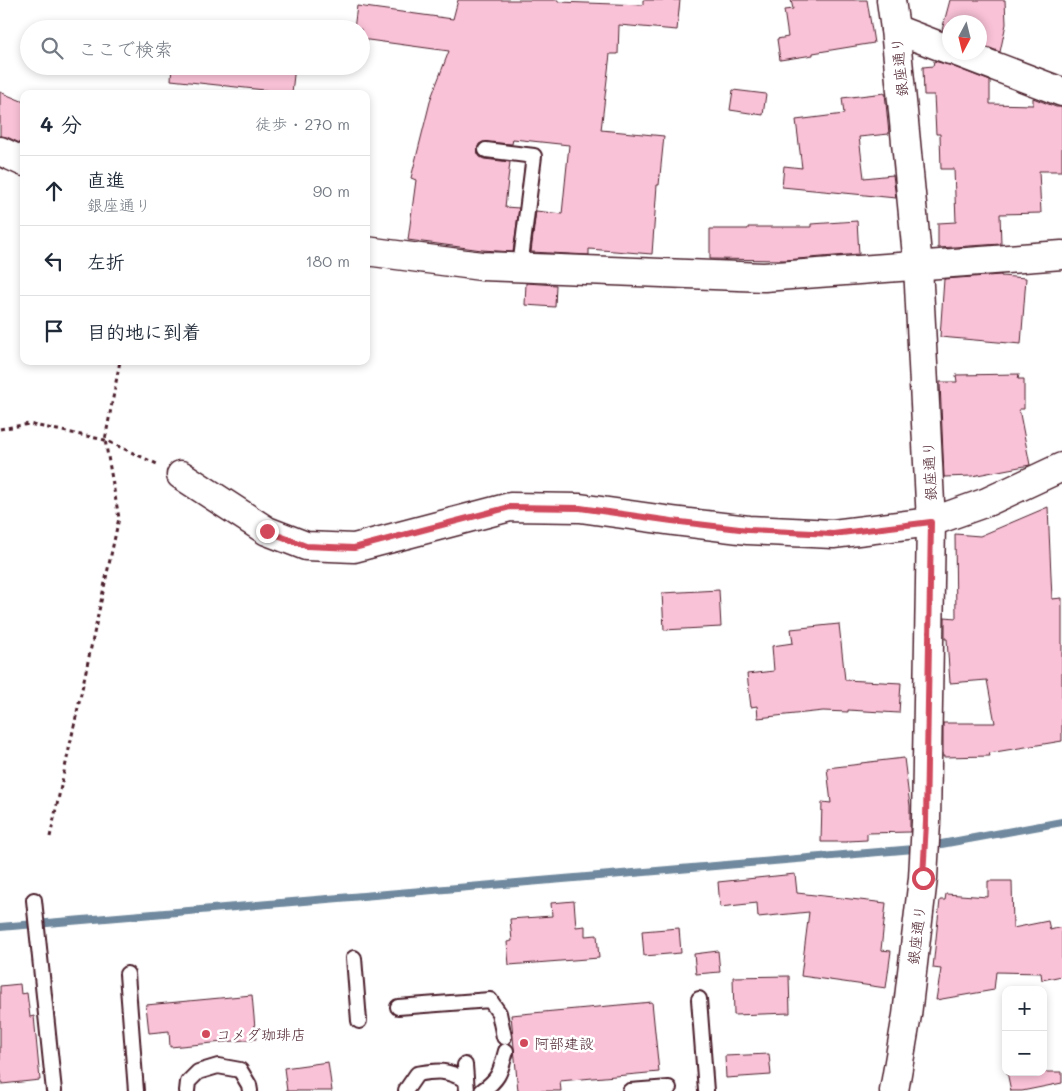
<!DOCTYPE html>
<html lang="ja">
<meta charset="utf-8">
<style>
body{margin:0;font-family:Mali,"Klee One",sans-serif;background:#f2f2f3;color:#1f2937}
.controls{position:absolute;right:15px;bottom:15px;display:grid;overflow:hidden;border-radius:10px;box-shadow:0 2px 8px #0003}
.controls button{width:45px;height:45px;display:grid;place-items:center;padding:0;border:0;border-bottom:1px solid #e0e1e3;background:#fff;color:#1f2937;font:25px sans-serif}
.compass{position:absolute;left:942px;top:15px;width:45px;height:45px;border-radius:50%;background:#fff;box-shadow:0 2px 8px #0003;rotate:187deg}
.stop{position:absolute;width:15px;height:15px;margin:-11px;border:4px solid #d1495b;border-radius:50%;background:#fff}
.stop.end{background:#d1495b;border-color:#fff;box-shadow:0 1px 5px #0008}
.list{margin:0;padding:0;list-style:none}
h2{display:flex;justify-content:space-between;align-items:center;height:65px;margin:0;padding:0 20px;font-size:21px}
h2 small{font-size:16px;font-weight:400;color:#747a83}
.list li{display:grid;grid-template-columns:32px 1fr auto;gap:15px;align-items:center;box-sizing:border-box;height:70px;padding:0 20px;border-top:1px solid #e0e1e3}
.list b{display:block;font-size:19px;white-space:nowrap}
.list p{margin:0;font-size:16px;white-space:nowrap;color:#747a83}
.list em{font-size:16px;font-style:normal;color:#747a83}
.icon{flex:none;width:28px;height:28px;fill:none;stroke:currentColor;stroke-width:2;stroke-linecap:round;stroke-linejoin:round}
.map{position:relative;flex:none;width:1062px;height:1091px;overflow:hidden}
.search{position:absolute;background:#fff;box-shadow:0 2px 8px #0003;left:20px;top:20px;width:350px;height:55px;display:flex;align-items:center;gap:12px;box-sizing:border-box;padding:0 18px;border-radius:28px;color:#747a83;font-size:19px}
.panel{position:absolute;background:#fff;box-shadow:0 2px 8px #0003;left:20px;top:90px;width:350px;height:275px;border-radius:10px}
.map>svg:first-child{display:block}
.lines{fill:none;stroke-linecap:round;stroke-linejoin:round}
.stream{stroke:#70899e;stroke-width:8}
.building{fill:#fac2d7;stroke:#4a1f2b}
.lane-casing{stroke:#4a1f2b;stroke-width:18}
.street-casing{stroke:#4a1f2b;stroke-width:31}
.secondary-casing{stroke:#4a1f2b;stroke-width:31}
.path{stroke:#4a1f2b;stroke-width:3;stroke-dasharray:4 4;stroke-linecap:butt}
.lane{stroke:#fff;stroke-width:14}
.street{stroke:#fff;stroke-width:28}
.secondary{stroke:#fff;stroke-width:28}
.route{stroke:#d1495b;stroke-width:6}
.poi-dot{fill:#d1495b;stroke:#fff;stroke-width:2}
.labels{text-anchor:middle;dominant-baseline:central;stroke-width:5;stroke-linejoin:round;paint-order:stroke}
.street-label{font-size:15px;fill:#4a1f2b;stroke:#fff}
.poi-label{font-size:15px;fill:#4a1f2b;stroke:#fff;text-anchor:start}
</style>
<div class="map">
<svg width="1062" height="1091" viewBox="0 0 1062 1091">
<rect width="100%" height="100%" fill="#fff"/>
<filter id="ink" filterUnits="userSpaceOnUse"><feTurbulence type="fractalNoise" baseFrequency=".02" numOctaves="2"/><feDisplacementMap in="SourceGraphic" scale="10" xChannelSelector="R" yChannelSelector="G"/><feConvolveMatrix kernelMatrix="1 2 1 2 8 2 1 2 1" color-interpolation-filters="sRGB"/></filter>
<g filter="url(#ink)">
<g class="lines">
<path class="stream" d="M 0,927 L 914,849 L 1062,822"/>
</g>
<g class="building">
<path d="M 458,0 L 558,0 L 558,2 L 643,5 L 643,0 L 680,0 L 677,30 L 619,25 L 618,54 L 610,54 L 601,130 L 664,136 L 659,185 L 657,185 L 652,254 L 589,249 L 589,255 L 531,252 L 536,211 L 562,214 L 569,145 L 513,139 L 512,144 L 483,142 L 479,144 L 477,149 L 478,154 L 480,157 L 484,159 L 510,162 L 505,207 L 519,208 L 513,252 L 482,250 L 408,240 L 416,180 L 411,178 L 431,98 L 449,51 L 361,39 L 361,29 L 354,29 L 357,6 L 453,19 Z"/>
<path d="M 791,0 L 867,0 L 874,43 L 813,53 L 813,55 L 780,60 L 777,39 L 788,37 L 784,10 L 793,9 Z"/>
<path d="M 950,0 L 1005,0 L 1006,24 L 1000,52 L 980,44 L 980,22 L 950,22 L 950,33 L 942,30 Z"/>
<path d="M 934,61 L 949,65 L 990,81 L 990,104 L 1033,105 L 1033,98 L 1056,107 L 1062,107 L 1062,171 L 1039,171 L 1041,213 L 1000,214 L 1001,244 L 938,248 L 938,223 L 956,222 L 954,169 L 941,169 L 940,134 L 936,134 L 934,95 L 924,95 L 923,67 L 933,66 Z"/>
<path d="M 172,66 L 295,66 L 292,93 L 171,80 Z"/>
<path d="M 733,90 L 766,94 L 763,115 L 730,110 Z"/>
<path d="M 0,92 L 24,102 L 24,145 L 7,137 L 0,136 Z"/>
<path d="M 885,93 L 889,134 L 859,137 L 864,178 L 893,175 L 896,198 L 782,187 L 784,166 L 802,168 L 796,120 L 844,114 L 842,98 Z"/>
<path d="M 857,221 L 859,254 L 785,260 L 710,259 L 710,229 L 748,229 L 748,227 L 811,227 L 811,224 Z"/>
<path d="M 1001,275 L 1001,276 L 1026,278 L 1021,344 L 940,337 L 944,279 Z"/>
<path d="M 526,283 L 556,285 L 555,307 L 525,305 Z"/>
<path d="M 1019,374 L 1018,379 L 1024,379 L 1024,409 L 1019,409 L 1030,465 L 972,476 L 944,477 L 940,382 L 957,382 L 956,375 Z"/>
<path d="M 1048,507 L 1052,599 L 1062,598 L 1062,741 L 989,753 L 990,756 L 943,757 L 943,723 L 995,723 L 987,680 L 950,683 L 947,639 L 945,639 L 945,617 L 956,618 L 955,534 L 980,536 Z"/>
<path d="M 719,590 L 721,627 L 664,630 L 662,593 Z"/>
<path d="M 839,624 L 845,680 L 901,683 L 899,713 L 848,710 L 848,712 L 823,711 L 758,718 L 757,706 L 751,707 L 747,674 L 774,671 L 772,646 L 793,643 L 791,629 Z"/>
<path d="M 904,758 L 910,806 L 910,832 L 867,833 L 867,840 L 848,841 L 848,842 L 821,842 L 822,802 L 831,803 L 827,768 L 861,764 L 861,763 Z"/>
<path d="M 795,874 L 797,893 L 886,903 L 881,950 L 891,951 L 886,988 L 801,976 L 809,912 L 758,917 L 757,903 L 720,907 L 718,882 Z"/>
<path d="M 988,881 L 1012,881 L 1013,928 L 1048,921 L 1050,930 L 1062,927 L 1062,976 L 1042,980 L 1041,973 L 996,972 L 994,990 L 936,1000 L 941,969 L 933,968 L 940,900 L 945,900 L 946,894 L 988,897 Z"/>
<path d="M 574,901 L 576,927 L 585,926 L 585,936 L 597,935 L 599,958 L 509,965 L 507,942 L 512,941 L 510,919 L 552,916 L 551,903 Z"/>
<path d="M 679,928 L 681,953 L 644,956 L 642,931 Z"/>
<path d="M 718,951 L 720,972 L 696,974 L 694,954 Z"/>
<path d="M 789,976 L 790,1013 L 734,1015 L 733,977 Z"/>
<path d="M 20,984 L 21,994 L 27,993 L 30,1017 L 34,1016 L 40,1080 L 2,1084 L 0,1068 L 0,986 Z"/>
<path d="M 252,995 L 256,1039 L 170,1047 L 169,1031 L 149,1033 L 146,1005 Z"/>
<path d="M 652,1002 L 659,1072 L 560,1081 L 561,1091 L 518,1091 L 511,1015 Z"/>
<path d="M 769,1054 L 771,1075 L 726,1078 L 725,1056 Z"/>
<path d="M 328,1062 L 332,1091 L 287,1091 L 284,1068 Z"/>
<path d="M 1007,1072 L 1062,1072 L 1062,1083 L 1022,1091 L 1011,1091 Z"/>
</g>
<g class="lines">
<defs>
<g id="lane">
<path d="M 486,150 L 534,156 L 520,267"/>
<path d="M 34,900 L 54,1091"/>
<path d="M 354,958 L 359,1021"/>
<path d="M 127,974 L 136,1091"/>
<path d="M 699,999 L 706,1091"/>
<path d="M 398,1007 L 490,1000 L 499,1013 L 504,1037"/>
<path d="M 465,1065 L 467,1091"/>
<path d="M 406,1090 L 417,1074 C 439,1070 446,1070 466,1080"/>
<path d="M 187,1091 L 188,1082 L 198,1072 L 218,1066 L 240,1070 L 249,1085 L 250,1091"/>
<path d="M 482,1091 C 500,1078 500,1072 506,1051"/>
<path d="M 630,1091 L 669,1088"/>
</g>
<g id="street">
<path d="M 895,29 L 950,50"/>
<path d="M 957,52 L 1062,92"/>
<path d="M 0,151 L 24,162"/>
<path d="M 366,251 L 481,266 L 764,277 L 1062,255"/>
<path d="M 181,475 L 267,531 L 306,546 L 354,548 L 510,507 L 580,508 L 673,521 L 748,530 L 833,534 L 931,522 L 987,502 L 1062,467"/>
</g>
<path id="secondary" d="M 891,0 L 895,29 L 918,266 L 931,522 L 926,822 L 923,878 L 907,1015 L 894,1091"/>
</defs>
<use href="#lane" class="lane-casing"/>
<use href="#street" class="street-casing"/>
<use href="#secondary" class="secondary-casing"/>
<g class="path">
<path d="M 0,429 L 29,424 L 105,440 L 157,464"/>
<path d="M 50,837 L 119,518 L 105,440 L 120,361"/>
</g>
<use href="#lane" class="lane"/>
<use href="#street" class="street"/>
<use href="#secondary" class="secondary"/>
</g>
</g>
<g class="lines" filter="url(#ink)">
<path class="route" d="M 267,531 L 306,546 L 354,548 L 510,507 L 580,508 L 672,521 L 748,530 L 833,534 L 931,522 L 926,822 L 923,878"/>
</g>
<g class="poi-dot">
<circle cx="206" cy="1034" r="5"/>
<circle cx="524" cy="1043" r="5"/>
</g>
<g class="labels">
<g class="street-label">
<text transform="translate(899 67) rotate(-96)">銀座通り</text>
<text transform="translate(929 471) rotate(-93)">銀座通り</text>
<text transform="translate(916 935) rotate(-83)">銀座通り</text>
</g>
<g class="poi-label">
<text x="216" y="1034">コメダ珈琲店</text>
<text x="534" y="1043">阿部建設</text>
</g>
</g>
</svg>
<div class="controls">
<button>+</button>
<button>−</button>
</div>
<svg class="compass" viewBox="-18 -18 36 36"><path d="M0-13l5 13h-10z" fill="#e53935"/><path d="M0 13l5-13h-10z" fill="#747a83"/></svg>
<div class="stop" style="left:923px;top:878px"></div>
<div class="stop end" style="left:267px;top:531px"></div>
<div class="search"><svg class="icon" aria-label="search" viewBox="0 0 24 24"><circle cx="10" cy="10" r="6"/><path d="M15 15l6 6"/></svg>ここで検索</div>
<section class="panel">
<h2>4 分<small>徒歩 · 270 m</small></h2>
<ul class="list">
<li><svg class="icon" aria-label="ahead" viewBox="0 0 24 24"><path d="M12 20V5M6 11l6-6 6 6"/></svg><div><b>直進</b><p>銀座通り</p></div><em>90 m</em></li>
<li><svg class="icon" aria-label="left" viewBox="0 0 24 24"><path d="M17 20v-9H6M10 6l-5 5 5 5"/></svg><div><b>左折</b></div><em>180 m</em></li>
<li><svg class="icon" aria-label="arrive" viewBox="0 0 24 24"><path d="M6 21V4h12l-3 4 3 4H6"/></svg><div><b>目的地に到着</b></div></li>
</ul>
</section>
</div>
